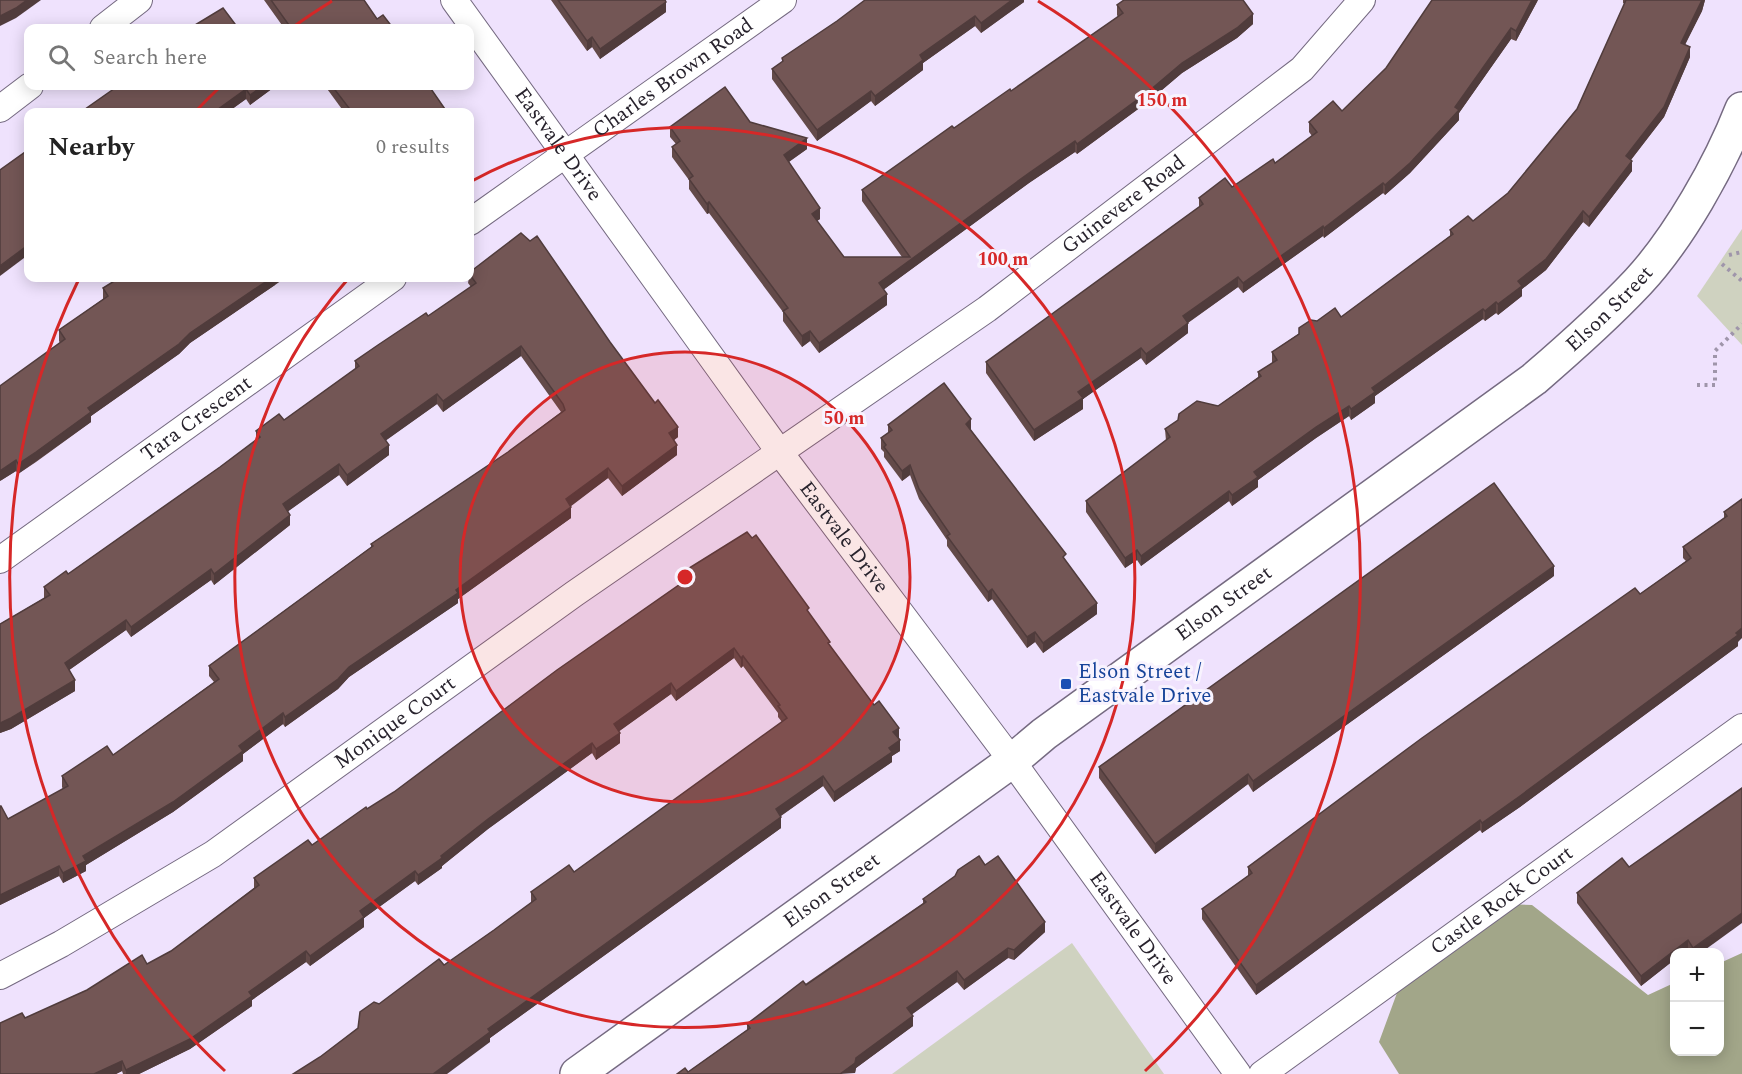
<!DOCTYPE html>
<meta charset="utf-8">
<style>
body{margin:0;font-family:Spectral,serif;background:#f6f6f6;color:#222}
.controls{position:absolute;right:18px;bottom:18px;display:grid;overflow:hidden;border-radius:12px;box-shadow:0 3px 15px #0003}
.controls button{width:54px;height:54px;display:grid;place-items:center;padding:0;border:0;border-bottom:2px solid #e0e0e0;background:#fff;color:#222;font:30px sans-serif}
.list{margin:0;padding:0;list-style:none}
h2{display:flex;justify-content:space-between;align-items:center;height:78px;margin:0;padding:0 24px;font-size:26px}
h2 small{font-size:20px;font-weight:400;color:#767676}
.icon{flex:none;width:33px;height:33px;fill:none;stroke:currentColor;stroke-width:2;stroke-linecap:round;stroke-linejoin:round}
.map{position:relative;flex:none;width:1742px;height:1074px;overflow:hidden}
.search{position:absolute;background:#fff;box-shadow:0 3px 15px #0003;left:24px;top:24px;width:450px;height:66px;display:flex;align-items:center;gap:15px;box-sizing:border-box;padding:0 21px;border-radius:12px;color:#767676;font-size:22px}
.panel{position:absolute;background:#fff;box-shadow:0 3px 15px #0003;left:24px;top:108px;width:450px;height:174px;border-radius:12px}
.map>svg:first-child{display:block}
.green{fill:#cfd2c0}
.forest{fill:#a2a689}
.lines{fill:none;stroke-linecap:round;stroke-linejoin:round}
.street-casing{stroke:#756a81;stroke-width:28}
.secondary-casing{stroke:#756a81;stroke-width:36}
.path{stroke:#9f95aa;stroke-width:4;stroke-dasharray:3 4.5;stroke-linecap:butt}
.street{stroke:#fff;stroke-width:26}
.secondary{stroke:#fff;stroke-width:33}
.wall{fill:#634a49}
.shaded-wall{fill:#503c3c}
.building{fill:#735655;stroke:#503c3c;stroke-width:1.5}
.ring{fill:none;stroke:#d62828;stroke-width:3}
.transit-dot{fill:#1a4fb4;stroke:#f8f3fe;stroke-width:2}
.labels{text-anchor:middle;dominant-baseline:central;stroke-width:6;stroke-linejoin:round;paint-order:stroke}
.street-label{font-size:21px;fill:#28232d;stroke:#f8f3fe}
.transit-label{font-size:21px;fill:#164399;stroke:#f8f3fe;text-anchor:start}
.centre{fill:#d62828;stroke:#f8f3fe;stroke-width:3}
.ring-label{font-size:18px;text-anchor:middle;font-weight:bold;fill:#d62828;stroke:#f8f3fe;stroke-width:6;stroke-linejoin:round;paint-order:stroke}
</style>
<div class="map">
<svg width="1742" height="1074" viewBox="0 0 1742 1074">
<rect width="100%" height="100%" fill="#efe2fd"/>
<g class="green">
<path d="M 1742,229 L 1742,345 L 1697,296 Z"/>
<path d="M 1072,943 L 1164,1074 L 892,1074 Z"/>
</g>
<path class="forest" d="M 1477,903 L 1532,905 L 1648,995 L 1674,983 L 1674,1052 L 1720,1052 L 1720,963 L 1742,953 L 1742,1074 L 1399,1074 L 1379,1042 L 1408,963 Z"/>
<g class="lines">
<defs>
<g id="street">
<path id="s1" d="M 454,0 L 781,454 L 1012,761 L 1238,1074"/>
<path d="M 103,28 L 139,0"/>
<path d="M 0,109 L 30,86"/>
<path id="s2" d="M 470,222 L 783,0"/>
<path id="s3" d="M 0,560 L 393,278"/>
<path id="s4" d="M 0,976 L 61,944 L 213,854 L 574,594 L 987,309 L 1302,69 L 1362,0"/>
<path id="s5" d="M 1262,1074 L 1742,727"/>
</g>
<g id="secondary">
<path id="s6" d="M 577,1074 L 1012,761 L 1044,734 L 1534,379 C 1570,348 1606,316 1638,282 C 1679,238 1720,165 1742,109"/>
</g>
</defs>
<use href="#street" class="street-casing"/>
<use href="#secondary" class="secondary-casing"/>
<g class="path">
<path d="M 1729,255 L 1742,252"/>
<path d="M 1722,264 L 1742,281"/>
<path d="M 1697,385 L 1715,385 L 1715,351 L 1742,324"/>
</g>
<use href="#street" class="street"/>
<use href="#secondary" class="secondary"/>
</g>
<g class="wall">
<path d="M 264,0 L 364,0 L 377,19 L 393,28 L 284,28 Z"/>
<path d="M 551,0 L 665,0 L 666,12 L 600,59 L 592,47 L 587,51 Z"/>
<path d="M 1024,0 L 1024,2 L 981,33 L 975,26 L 923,63 L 923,70 L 875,106 L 871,101 L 817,141 L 772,79 L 772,69 L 782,62 L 782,58 Z"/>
<path d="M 1538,0 L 1516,41 L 1511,39 L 1459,113 L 1459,120 L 1410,173 L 1385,195 L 1383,193 L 1324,238 L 1323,236 L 1243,293 L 1238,287 L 1188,323 L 1188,333 L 1146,365 L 1141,358 L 1083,399 L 1083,409 L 1034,441 L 986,373 L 986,362 L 1199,207 L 1199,198 L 1232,187 L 1275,163 L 1312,136 L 1309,132 L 1309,122 L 1342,111 Z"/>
<path d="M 1623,0 L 1705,0 L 1702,11 L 1685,44 L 1690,57 L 1664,117 L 1631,160 L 1632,171 L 1589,227 L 1583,222 L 1546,270 L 1522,289 L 1522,296 L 1498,315 L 1496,313 L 1485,321 L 1483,319 L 1375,396 L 1375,403 L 1351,420 L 1349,416 L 1316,438 L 1258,480 L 1258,487 L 1232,506 L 1229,501 L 1141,566 L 1137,560 L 1125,568 L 1086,512 L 1086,501 L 1166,441 L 1165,429 L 1218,406 L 1258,377 L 1258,372 L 1272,363 L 1272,352 L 1317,321 L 1341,317 L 1450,236 L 1450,230 L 1473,221 L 1508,193 L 1577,109 L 1625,4 L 1623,3 Z"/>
<path d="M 1117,5 L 1253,24 L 1237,38 L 1182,73 L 1149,101 L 1077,154 L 1075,152 L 1029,183 L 883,290 L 887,305 L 819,353 L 810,341 L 802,347 L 783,321 L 783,312 L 709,213 L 707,214 L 689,189 L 689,180 L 672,157 L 672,147 L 676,144 L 670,137 L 670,127 L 750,122 L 807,149 L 789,162 L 820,219 L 817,221 L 844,257 L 902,257 L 862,201 L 862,190 L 954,128 L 1011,91 L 1118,17 L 1117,15 Z"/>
<path d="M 273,86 L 273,88 L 250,105 L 246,99 L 228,112 L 81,112 Z"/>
<path d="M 325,86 L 429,86 L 447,112 L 344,112 Z"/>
<path d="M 470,272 L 610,342 L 678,437 L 674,440 L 677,455 L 622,496 L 608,478 L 570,506 L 571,518 L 458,599 L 458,603 L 349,677 L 338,689 L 285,727 L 283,724 L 243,754 L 243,761 L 173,812 L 86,865 L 86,871 L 63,883 L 59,876 L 0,905 L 0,806 L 8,819 L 63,789 L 62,787 L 62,776 L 113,755 L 214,682 L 209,676 L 209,666 L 371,547 L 371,544 L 508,452 L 561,412 L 521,356 L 443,412 L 437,404 L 386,440 L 389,455 L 347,486 L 339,475 L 288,511 L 290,525 L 214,585 L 211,580 L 131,637 L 126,630 L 69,670 L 75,691 L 11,729 L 0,733 L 0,624 L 44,598 L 44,587 L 68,574 L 220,467 L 256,440 L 256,431 L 284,420 L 355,369 L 355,361 L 428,316 L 471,287 L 468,283 Z"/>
<path d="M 275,285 L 190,343 L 179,354 L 91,416 L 91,422 L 36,462 L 18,474 L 16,471 L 0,481 L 60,343 L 59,341 L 59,330 L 103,299 L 103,288 Z"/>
<path d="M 888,425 L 971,430 L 1066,561 L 1097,614 L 1043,653 L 1035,642 L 1027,648 L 992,599 L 988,602 L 947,546 L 947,540 L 919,499 L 910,475 L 902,481 L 884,457 L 884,452 L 881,449 L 881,438 L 888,433 Z"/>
<path d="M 1742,499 L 1738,646 L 1520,807 L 1482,833 L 1480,830 L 1256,995 L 1202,919 L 1202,909 L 1248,876 L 1248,867 L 1640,594 L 1686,561 L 1683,558 L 1683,547 L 1724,518 L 1724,512 Z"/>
<path d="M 678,575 L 809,613 L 830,646 L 899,739 L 900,751 L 892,756 L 892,762 L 834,802 L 823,786 L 781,816 L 781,828 L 490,1038 L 490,1042 L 320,1057 L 358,1028 L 379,1004 L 444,965 L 494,930 L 531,903 L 531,892 L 574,872 L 782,722 L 778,717 L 778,713 L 743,666 L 741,668 L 734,658 L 676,701 L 671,694 L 619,731 L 620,743 L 596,760 L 592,753 L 488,829 L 442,866 L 442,868 L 418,885 L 415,881 L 364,918 L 364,927 L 310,966 L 306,962 L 252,1000 L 252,1006 L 190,1049 L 139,1074 L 123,1074 L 122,1071 L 116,1074 L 0,1074 L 25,1018 L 147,964 L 171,951 L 254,888 L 254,878 L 312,845 L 394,792 L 678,586 Z"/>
<path d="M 1554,576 L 1253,792 L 1248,784 L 1155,854 L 1099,778 L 1099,767 Z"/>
<path d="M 985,865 L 1045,932 L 1014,960 L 1008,958 L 964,990 L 957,982 L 912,1014 L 913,1026 L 856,1068 L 855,1073 L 688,1072 L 747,1030 L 747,1024 L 923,903 L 923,899 Z"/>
<path d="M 1629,867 L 1702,952 L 1689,952 L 1688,950 L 1674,952 L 1674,960 L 1641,986 L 1577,903 L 1577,893 Z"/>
</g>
<g class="shaded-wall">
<path d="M 27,0 L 41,0 L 16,18 L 0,26 L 0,16 Z"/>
<path d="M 1012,0 L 1024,0 L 1024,2 L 981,33 L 981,23 Z"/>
<path d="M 1532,0 L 1538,0 L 1516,41 L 1516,31 Z"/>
<path d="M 1702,0 L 1705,0 L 1702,11 L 1681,53 L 1681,43 Z"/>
<path d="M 666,2 L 666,12 L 600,59 L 600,49 Z"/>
<path d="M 1253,14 L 1253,24 L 1237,38 L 1182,73 L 1149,101 L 1077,154 L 1077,144 L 1182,63 Z"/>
<path d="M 975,16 L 975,26 L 923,63 L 923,70 L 875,106 L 875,96 L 920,55 Z"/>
<path d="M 1511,28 L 1511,39 L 1459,113 L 1459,120 L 1410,173 L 1385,195 L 1385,185 L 1455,107 Z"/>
<path d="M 592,37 L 592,47 L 587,51 L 587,41 Z"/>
<path d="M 1690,47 L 1690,57 L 1664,117 L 1626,166 L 1626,156 Z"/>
<path d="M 263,86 L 273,86 L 273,88 L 250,105 L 250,95 Z"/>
<path d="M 246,89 L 246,99 L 228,112 L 214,112 Z"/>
<path d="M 871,91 L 871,101 L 817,141 L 817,130 Z"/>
<path d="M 807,138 L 807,149 L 784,165 L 784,155 Z"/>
<path d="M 1075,141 L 1075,152 L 1029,183 L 879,293 L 879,283 L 1029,173 Z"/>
<path d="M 1632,161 L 1632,171 L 1589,227 L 1589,217 Z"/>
<path d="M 1383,183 L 1383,193 L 1324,238 L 1324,228 Z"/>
<path d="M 709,202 L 709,213 L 707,214 L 707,204 Z"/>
<path d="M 820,208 L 820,219 L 812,224 L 812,214 Z"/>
<path d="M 1583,211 L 1583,222 L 1546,270 L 1522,289 L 1522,296 L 1498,315 L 1498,304 Z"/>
<path d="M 1323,226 L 1323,236 L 1243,293 L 1243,283 Z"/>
<path d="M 28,245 L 28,255 L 0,276 L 0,266 Z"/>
<path d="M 1238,277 L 1238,287 L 1183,326 L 1183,316 Z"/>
<path d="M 271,278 L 285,278 L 275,285 L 190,343 L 179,354 L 91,416 L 91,422 L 18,474 L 18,464 L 88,408 L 190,333 Z"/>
<path d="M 887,294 L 887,305 L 819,353 L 819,343 Z"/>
<path d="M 1496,302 L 1496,313 L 1485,321 L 1485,311 Z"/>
<path d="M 1483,309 L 1483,319 L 1375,396 L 1375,403 L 1351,420 L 1351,409 L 1372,388 Z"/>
<path d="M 1188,323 L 1188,333 L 1146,365 L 1146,354 Z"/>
<path d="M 810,331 L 810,341 L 802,347 L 802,336 Z"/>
<path d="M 521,346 L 521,356 L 443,412 L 443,401 Z"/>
<path d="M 1141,348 L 1141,358 L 1083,399 L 1083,409 L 1034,441 L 1034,430 L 1078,392 Z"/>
<path d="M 437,394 L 437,404 L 381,444 L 381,434 Z"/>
<path d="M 1349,406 L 1349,416 L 1316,438 L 1258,480 L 1258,487 L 1232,506 L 1232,495 L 1254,472 L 1316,427 Z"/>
<path d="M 971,419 L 971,430 L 966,434 L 966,424 Z"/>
<path d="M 678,427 L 678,437 L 669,444 L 669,433 Z"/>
<path d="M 389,445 L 389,455 L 347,486 L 347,475 Z"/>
<path d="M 677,445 L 677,455 L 622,496 L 622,486 Z"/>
<path d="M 16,460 L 16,471 L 0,481 L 0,471 Z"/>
<path d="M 339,464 L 339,475 L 283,515 L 283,504 Z"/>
<path d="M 910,465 L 910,475 L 902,481 L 902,471 Z"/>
<path d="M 608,468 L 608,478 L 566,510 L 566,499 Z"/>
<path d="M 1229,491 L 1229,501 L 1141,566 L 1141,556 Z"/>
<path d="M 571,507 L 571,518 L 458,599 L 458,603 L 349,677 L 338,689 L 285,727 L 285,717 L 349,667 Z"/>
<path d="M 290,515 L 290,525 L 214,585 L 214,574 Z"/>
<path d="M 1137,550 L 1137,560 L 1125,568 L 1125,558 Z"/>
<path d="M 1554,566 L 1554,576 L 1253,792 L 1253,781 Z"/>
<path d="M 211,569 L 211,580 L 131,637 L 131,627 Z"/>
<path d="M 992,589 L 992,599 L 988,602 L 988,592 Z"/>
<path d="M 1097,603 L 1097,614 L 1043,653 L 1043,643 Z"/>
<path d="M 126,620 L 126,630 L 65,673 L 65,663 Z"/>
<path d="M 1742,628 L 1742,638 L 1738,642 L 1738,646 L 1520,807 L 1482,833 L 1482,823 Z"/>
<path d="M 1035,632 L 1035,642 L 1027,648 L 1027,637 Z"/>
<path d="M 734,648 L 734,658 L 676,701 L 676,691 Z"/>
<path d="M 743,656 L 743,666 L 741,668 L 741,658 Z"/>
<path d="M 75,680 L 75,691 L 11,729 L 0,733 L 0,723 Z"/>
<path d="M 671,683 L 671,694 L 614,735 L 614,724 Z"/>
<path d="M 283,713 L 283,724 L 243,754 L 243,761 L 173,812 L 86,865 L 86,871 L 63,883 L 63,873 L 83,856 L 239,746 Z"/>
<path d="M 899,728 L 899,739 L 893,742 L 893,732 Z"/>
<path d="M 620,733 L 620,743 L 596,760 L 596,749 Z"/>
<path d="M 900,740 L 900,751 L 892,756 L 892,762 L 834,802 L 834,792 L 889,748 Z"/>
<path d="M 592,743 L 592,753 L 488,829 L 442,866 L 442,868 L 418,885 L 418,875 L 441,856 L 488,819 Z"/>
<path d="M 1248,774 L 1248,784 L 1155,854 L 1155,844 Z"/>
<path d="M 823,776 L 823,786 L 776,819 L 776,809 Z"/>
<path d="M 781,817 L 781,828 L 490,1038 L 490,1042 L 447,1074 L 433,1074 L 488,1029 Z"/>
<path d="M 1480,820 L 1480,830 L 1256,995 L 1256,985 Z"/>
<path d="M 59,866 L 59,876 L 0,905 L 0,895 Z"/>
<path d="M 415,871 L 415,881 L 364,918 L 364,927 L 310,966 L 310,956 L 360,911 Z"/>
<path d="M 1742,913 L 1742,923 L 1702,952 L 1693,952 L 1693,948 Z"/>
<path d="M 1045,922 L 1045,932 L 1014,960 L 1014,950 Z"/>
<path d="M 1688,940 L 1688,950 L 1685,952 L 1674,952 L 1674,960 L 1641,986 L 1641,976 Z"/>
<path d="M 1008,948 L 1008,958 L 964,990 L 964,980 Z"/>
<path d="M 306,951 L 306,962 L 252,1000 L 252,1006 L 190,1049 L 139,1074 L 126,1074 L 126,1070 L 249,992 Z"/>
<path d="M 957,971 L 957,982 L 907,1018 L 907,1008 Z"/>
<path d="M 913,1016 L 913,1026 L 856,1068 L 855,1073 L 840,1074 L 856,1058 Z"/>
<path d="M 122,1061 L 122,1071 L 116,1074 L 94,1074 Z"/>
</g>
<g class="building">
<path d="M 0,0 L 27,0 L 16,8 L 0,16 Z"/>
<path d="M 271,0 L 364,0 L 377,19 L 383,15 L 393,28 L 291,28 Z"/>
<path d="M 558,0 L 665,0 L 666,2 L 600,49 L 592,37 L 587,41 Z"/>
<path d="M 865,0 L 1012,0 L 981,23 L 975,16 L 920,55 L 923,60 L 875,96 L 871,91 L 817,130 L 772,69 L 783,61 L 782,58 L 837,21 Z"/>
<path d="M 1124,0 L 1243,0 L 1253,14 L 1237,28 L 1182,63 L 1149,91 L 1077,144 L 1075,141 L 1029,173 L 879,283 L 887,294 L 819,343 L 810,331 L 802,336 L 783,311 L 788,308 L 709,202 L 707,204 L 689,179 L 693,176 L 672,147 L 680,141 L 670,127 L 725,87 L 750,122 L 807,138 L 784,155 L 820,208 L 812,214 L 844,257 L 910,257 L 862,190 L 952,126 L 954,128 L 1010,89 L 1011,91 L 1123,13 L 1117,5 Z"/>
<path d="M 1432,0 L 1532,0 L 1516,31 L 1511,28 L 1455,107 L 1459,110 L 1410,163 L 1385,185 L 1383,183 L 1324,228 L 1323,226 L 1243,283 L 1238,277 L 1183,316 L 1188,323 L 1146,354 L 1141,348 L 1078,392 L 1083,398 L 1034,430 L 986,362 L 1203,204 L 1199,198 L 1225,178 L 1232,187 L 1273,159 L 1275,163 L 1317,132 L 1309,122 L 1333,101 L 1342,111 L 1386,68 Z"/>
<path d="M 1626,0 L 1702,0 L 1681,43 L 1690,47 L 1664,107 L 1626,156 L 1632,161 L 1589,217 L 1583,211 L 1546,259 L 1518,281 L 1522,286 L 1498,304 L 1496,302 L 1485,311 L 1483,309 L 1372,388 L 1375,392 L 1351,409 L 1349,406 L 1316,427 L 1254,472 L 1258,477 L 1232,495 L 1229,491 L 1141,556 L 1137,550 L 1125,558 L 1086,501 L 1170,437 L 1165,429 L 1178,420 L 1179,414 L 1197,401 L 1218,406 L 1261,376 L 1258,372 L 1277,360 L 1272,352 L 1299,334 L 1299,328 L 1311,320 L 1317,321 L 1335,308 L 1341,317 L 1453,234 L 1450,230 L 1468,216 L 1473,221 L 1508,193 L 1577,109 Z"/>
<path d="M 223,8 L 238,28 L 190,28 Z"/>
<path d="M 118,86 L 263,86 L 250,95 L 246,89 L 214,112 L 81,112 Z"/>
<path d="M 332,86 L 429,86 L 447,112 L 352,112 Z"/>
<path d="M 28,150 L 28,245 L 0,266 L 0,170 Z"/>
<path d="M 521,233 L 530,241 L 537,236 L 610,342 L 655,403 L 658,400 L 678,427 L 669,433 L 677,445 L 622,486 L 608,468 L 566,499 L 571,507 L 456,590 L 458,593 L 349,667 L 338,679 L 285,717 L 283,713 L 239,746 L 243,751 L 173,802 L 83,856 L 86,861 L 63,873 L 59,866 L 0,895 L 0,806 L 1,806 L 8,819 L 68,786 L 62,776 L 107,746 L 113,755 L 219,679 L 209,666 L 373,546 L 371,544 L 508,452 L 565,410 L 563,404 L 521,346 L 443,401 L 437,394 L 381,434 L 389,445 L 347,475 L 339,464 L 283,504 L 290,515 L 214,574 L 211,569 L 131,627 L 126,620 L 65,663 L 75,680 L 11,718 L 0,723 L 0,624 L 50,595 L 44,587 L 66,571 L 68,574 L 220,467 L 260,437 L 256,431 L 279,414 L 284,420 L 359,366 L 355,361 L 378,345 L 426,313 L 428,316 L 476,283 L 470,275 L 470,272 Z"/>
<path d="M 119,278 L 271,278 L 190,333 L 179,344 L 88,408 L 91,412 L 36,452 L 18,464 L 16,460 L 0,471 L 0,386 L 65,339 L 59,330 L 108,296 L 103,288 Z"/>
<path d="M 944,383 L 971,419 L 966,424 L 1066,554 L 1063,557 L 1097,603 L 1043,643 L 1035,632 L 1027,637 L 992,589 L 988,592 L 947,536 L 950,534 L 919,489 L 910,465 L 902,471 L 884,447 L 886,445 L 881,438 L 892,430 L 888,425 Z"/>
<path d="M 1494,483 L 1554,566 L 1253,781 L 1248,774 L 1155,844 L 1099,767 Z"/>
<path d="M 1742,499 L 1742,628 L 1736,633 L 1738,635 L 1520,796 L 1482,823 L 1480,820 L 1256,985 L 1202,909 L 1252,873 L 1248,867 L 1422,738 L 1635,588 L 1640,594 L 1691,558 L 1683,547 L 1727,516 L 1724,512 Z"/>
<path d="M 747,532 L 752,538 L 756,535 L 809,608 L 807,610 L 830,642 L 828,643 L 874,705 L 879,701 L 899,728 L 893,732 L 900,740 L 889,748 L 892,752 L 834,792 L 823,776 L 776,809 L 781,817 L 488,1029 L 490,1032 L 433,1074 L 293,1074 L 320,1057 L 358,1028 L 360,1012 L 374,1002 L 379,1004 L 439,959 L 444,965 L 494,930 L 536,899 L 531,892 L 569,865 L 574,872 L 787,718 L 778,706 L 780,705 L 743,656 L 741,658 L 734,648 L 676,691 L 671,683 L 614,724 L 620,733 L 596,749 L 592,743 L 488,819 L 441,856 L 442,858 L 418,875 L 415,871 L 360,911 L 364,917 L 310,956 L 306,951 L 249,992 L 252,996 L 190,1039 L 126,1070 L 122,1061 L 94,1074 L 0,1074 L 0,1023 L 22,1013 L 25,1018 L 87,990 L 142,955 L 147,964 L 171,951 L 259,885 L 254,878 L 308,840 L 312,845 L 366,807 L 367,809 L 394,792 L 557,670 L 683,582 L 678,575 Z"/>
<path d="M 1742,788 L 1742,913 L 1693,948 L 1688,940 L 1641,976 L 1577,893 L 1622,858 L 1629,867 Z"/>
<path d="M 979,856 L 985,865 L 998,856 L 1045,922 L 1014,950 L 1008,948 L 964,980 L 957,971 L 907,1008 L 913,1016 L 856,1058 L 855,1063 L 840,1074 L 677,1074 L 685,1068 L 688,1072 L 750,1028 L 747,1024 L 803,981 L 806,985 L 926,902 L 923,899 L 955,876 L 958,870 Z"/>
</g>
<circle cx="685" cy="577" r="225" fill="#d62828" fill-opacity=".12"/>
<g class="ring">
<circle cx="685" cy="577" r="225"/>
<path d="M470 182A450 450 0 1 1 348 279"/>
<path d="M225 1071A675 675 0 0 1 78 281M195 112A675 675 0 0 1 220 87M293 27A675 675 0 0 1 332 1M1038 1A675 675 0 0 1 1145 1071"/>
</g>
<rect class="transit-dot" x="1060" y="678" width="12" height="12" rx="3"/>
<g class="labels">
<g class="street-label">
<text stroke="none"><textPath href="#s2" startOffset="249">Charles Brown Road</textPath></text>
<text stroke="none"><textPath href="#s1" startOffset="178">Eastvale Drive</textPath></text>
<text stroke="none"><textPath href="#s4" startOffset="1364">Guinevere Road</textPath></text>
<text stroke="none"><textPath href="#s6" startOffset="1286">Elson Street</textPath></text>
<text stroke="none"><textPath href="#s3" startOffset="242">Tara Crescent</textPath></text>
<text stroke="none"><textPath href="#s1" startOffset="664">Eastvale Drive</textPath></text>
<text stroke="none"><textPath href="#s6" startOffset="800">Elson Street</textPath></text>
<text stroke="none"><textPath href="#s4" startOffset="470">Monique Court</textPath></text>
<text stroke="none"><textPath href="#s6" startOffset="314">Elson Street</textPath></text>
<text stroke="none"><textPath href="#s5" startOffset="296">Castle Rock Court</textPath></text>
<text stroke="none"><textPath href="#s1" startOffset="1150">Eastvale Drive</textPath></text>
</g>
<g class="transit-label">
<text x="1078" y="672">Elson Street /<tspan x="1078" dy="24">Eastvale Drive</tspan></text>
</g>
</g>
<circle cx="685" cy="577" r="9" class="centre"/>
<g class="ring-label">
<text x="1162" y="106">150 m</text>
<text x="1003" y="265">100 m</text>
<text x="844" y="424">50 m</text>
</g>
</svg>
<div class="controls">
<button>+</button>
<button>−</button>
</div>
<div class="search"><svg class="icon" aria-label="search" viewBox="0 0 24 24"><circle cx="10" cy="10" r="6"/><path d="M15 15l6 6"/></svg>Search here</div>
<section class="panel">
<h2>Nearby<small>0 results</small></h2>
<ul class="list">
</ul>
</section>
</div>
